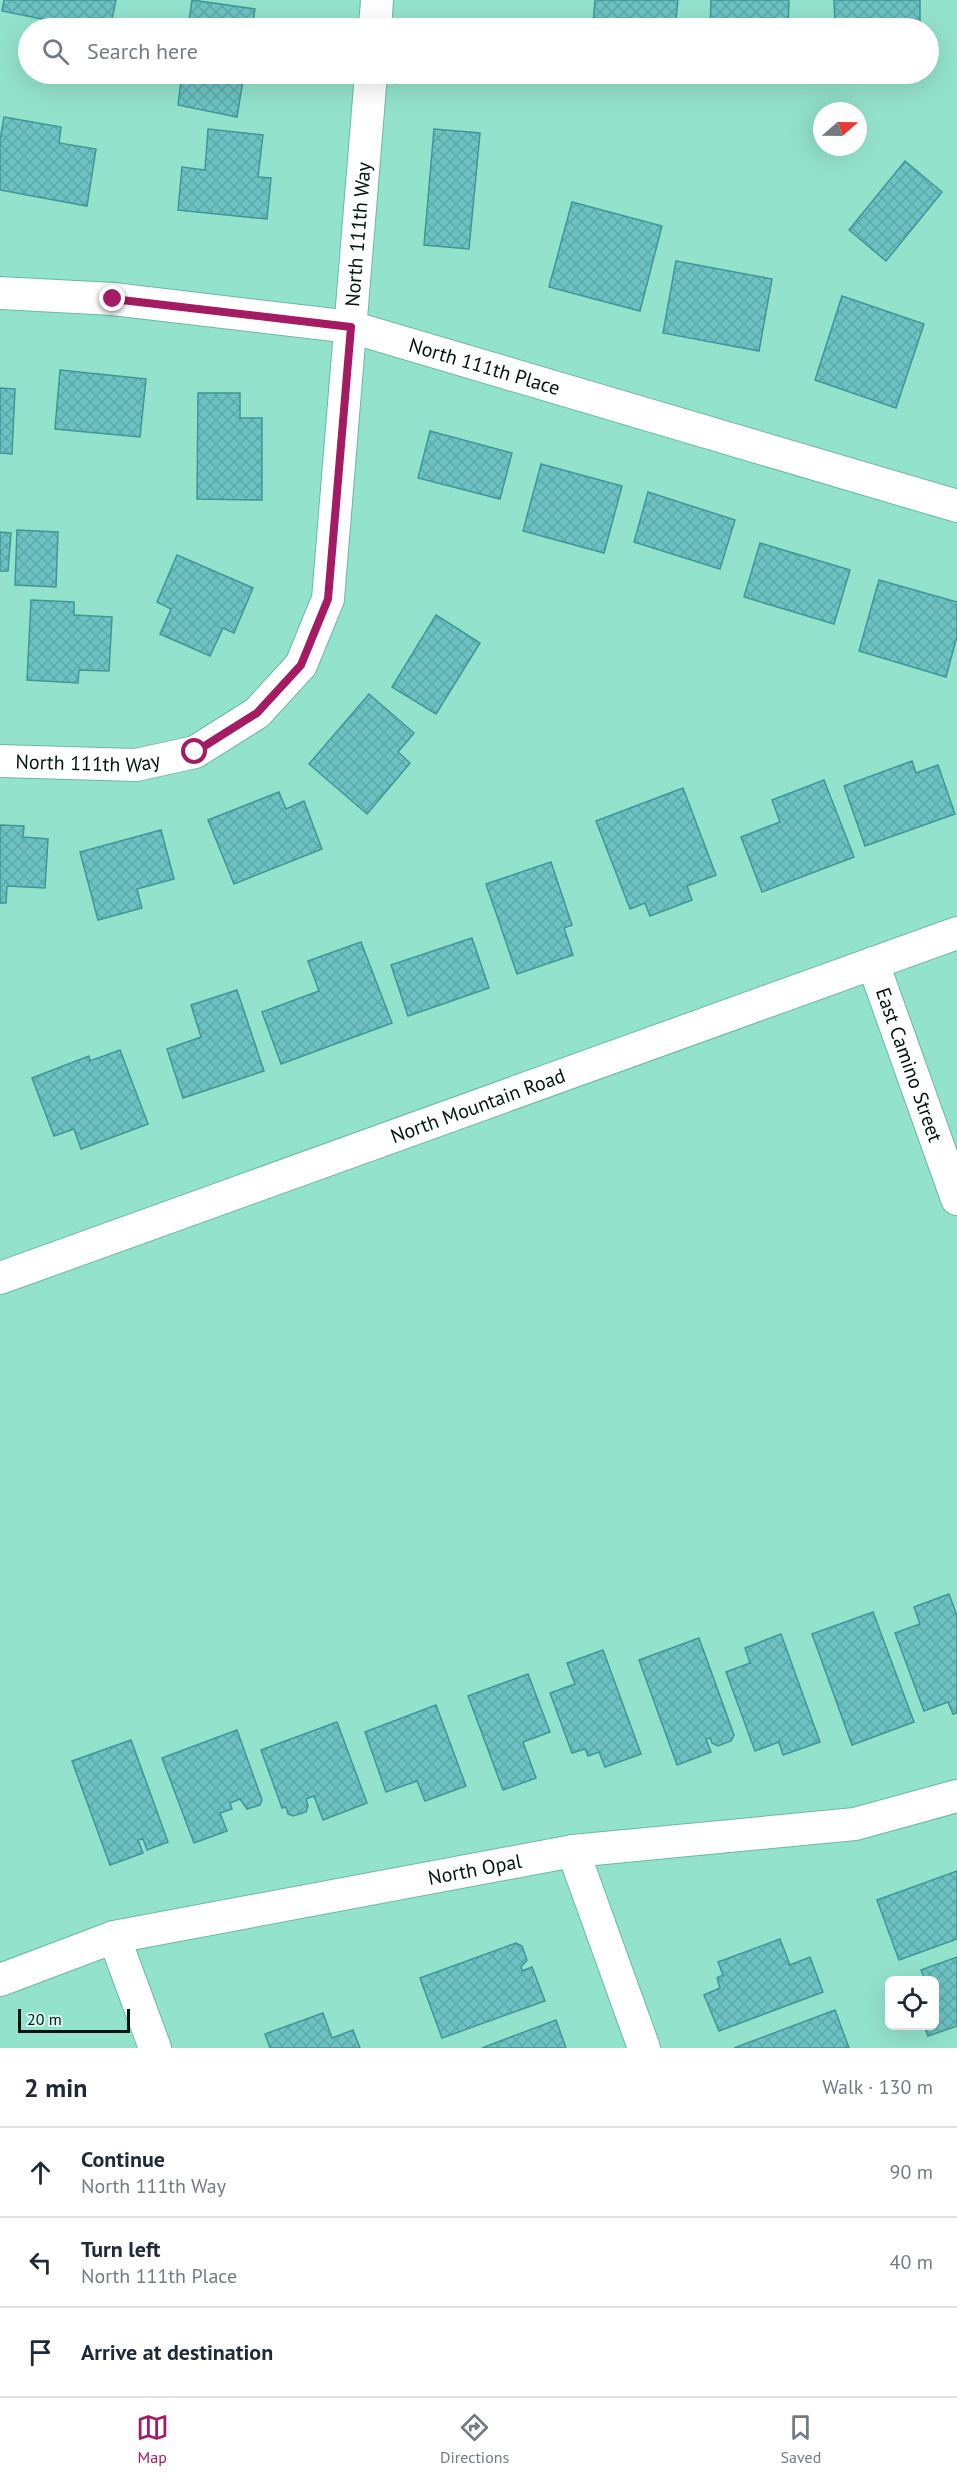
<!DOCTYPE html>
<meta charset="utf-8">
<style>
body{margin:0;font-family:"PT Sans",sans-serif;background:#f6f6f7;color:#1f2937}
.controls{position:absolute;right:18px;bottom:18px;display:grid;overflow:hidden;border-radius:9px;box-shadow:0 6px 24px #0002}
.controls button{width:54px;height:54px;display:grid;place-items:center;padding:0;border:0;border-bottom:2px solid #e0e1e3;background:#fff;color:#1f2937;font:30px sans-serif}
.compass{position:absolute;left:813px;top:102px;width:54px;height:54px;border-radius:50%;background:#fff;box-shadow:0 6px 24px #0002;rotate:70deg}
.scale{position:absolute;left:18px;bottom:15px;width:112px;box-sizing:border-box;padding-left:6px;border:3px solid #00150f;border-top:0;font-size:16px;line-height:21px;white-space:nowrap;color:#00150f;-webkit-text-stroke:4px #d4faef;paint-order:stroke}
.stop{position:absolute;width:18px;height:18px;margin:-14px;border:4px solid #a51b63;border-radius:50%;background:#fff}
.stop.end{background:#a51b63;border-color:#fff;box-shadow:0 2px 6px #0008}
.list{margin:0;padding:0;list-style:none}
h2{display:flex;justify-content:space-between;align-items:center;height:78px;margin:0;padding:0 24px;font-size:26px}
h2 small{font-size:20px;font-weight:400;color:#747a83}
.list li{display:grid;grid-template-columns:39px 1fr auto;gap:18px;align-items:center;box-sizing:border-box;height:90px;padding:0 24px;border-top:2px solid #e0e1e3}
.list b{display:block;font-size:22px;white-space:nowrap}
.list p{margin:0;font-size:20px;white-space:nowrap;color:#747a83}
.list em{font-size:20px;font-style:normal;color:#747a83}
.icon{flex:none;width:33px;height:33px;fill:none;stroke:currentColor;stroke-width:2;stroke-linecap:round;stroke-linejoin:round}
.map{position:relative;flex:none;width:957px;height:2048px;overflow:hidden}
.search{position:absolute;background:#fff;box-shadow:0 6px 24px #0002;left:18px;right:18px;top:18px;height:66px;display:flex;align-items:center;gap:15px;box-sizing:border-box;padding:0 21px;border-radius:33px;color:#747a83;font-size:22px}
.sheet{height:348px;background:#fff}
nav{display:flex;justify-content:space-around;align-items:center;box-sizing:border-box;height:84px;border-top:2px solid #e0e1e3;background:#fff;font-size:16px;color:#747a83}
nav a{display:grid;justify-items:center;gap:3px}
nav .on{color:#a51b63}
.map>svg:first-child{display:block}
.building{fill:url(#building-cross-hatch);stroke:#3e9797;stroke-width:1.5}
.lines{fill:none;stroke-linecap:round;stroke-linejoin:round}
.street-casing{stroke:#6ab9a4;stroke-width:34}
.street{stroke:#fff;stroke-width:32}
.route{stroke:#a51b63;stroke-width:8}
.labels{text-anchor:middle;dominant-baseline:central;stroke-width:4.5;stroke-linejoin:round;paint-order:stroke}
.street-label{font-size:20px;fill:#00150f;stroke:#d4faef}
</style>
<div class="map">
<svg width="957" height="2048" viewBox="0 0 957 2048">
<defs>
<pattern id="building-cross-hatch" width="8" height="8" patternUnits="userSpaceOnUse" patternTransform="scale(1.5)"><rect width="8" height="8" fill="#6dc3c3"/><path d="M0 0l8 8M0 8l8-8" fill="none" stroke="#5da7a6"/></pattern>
</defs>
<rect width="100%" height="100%" fill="#93e2cc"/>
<g class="building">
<path d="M 4,0 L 116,0 L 110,28 L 86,28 L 2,11 Z"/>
<path d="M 192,0 L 255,9 L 252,28 L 188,28 Z"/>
<path d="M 595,0 L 678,0 L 675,28 L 630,28 L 593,24 Z"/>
<path d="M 711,0 L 789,0 L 788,28 L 710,28 Z"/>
<path d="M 834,0 L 920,0 L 920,22 L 835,24 Z"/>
<path d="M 182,74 L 244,74 L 237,117 L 178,105 Z"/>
<path d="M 4,117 L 61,127 L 59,143 L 96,149 L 87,206 L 0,190 L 0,140 Z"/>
<path d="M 208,129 L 263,135 L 258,177 L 271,178 L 267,219 L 178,210 L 182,167 L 205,170 Z"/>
<path d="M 434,129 L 480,133 L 469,249 L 424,245 Z"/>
<path d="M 905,161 L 942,192 L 886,261 L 849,230 Z"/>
<path d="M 572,202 L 662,226 L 640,311 L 549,287 Z"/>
<path d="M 676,261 L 772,279 L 759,351 L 663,333 Z"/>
<path d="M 842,296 L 924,324 L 896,408 L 815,380 Z"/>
<path d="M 60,370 L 146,379 L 140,437 L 55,429 Z"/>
<path d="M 0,388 L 15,389 L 12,454 L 0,453 Z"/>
<path d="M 198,393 L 240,393 L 240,418 L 262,418 L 262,500 L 197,499 Z"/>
<path d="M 430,431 L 512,453 L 500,499 L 418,478 Z"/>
<path d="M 541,464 L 622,486 L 604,553 L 523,531 Z"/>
<path d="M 648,492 L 735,520 L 720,569 L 634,542 Z"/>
<path d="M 17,530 L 58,532 L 56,587 L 15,585 Z"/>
<path d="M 0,532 L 11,533 L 8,571 L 0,571 Z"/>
<path d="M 760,543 L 850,570 L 834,624 L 744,597 Z"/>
<path d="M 177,555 L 253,588 L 234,633 L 223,628 L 210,656 L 160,634 L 171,609 L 157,602 Z"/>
<path d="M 879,580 L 957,602 L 957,636 L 946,677 L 859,651 Z"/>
<path d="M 31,600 L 74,602 L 74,615 L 112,617 L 109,671 L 79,670 L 78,683 L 27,680 Z"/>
<path d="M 436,615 L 480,643 L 436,714 L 392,687 Z"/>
<path d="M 369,694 L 414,733 L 398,752 L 410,763 L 367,814 L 309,764 Z"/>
<path d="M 912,761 L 916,773 L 938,765 L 955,814 L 865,846 L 844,786 Z"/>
<path d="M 824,780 L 854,857 L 762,892 L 741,837 L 780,822 L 772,800 Z"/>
<path d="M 683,788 L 716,875 L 687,886 L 692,900 L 650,916 L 645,903 L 630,909 L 596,821 Z"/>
<path d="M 279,792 L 286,809 L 304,801 L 322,849 L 234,884 L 208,820 Z"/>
<path d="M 0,825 L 24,826 L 23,837 L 48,839 L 45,888 L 7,886 L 6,903 L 0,903 Z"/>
<path d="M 161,830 L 174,879 L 137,889 L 142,908 L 98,920 L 80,852 Z"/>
<path d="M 551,862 L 572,925 L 564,928 L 573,955 L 517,974 L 486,884 Z"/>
<path d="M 472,938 L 489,988 L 408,1016 L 391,965 Z"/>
<path d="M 361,942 L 392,1023 L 281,1064 L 262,1012 L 319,991 L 308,961 Z"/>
<path d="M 237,990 L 264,1071 L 183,1098 L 167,1049 L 201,1037 L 191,1005 Z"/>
<path d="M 120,1050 L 148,1124 L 81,1149 L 74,1129 L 54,1136 L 32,1078 L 89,1056 L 90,1061 Z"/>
<path d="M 949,1594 L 957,1616 L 957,1713 L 953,1714 L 948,1702 L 924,1711 L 895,1633 L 920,1624 L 914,1607 Z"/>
<path d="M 873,1612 L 914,1722 L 852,1745 L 812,1634 Z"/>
<path d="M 781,1634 L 820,1742 L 783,1755 L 779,1742 L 755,1751 L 726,1672 L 750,1663 L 745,1648 Z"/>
<path d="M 699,1638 L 734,1735 L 731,1741 L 718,1746 L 712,1743 L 710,1738 L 706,1739 L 711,1752 L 677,1765 L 639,1660 Z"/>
<path d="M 603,1650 L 641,1754 L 605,1767 L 599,1752 L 588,1756 L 585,1749 L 572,1753 L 550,1693 L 575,1684 L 567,1663 Z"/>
<path d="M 528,1674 L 550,1732 L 523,1742 L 536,1778 L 503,1790 L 468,1696 Z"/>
<path d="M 436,1705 L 466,1786 L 425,1801 L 417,1781 L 386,1792 L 365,1732 Z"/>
<path d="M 337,1722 L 367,1803 L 323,1820 L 314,1796 L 306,1799 L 308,1806 L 306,1812 L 293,1816 L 288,1814 L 286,1807 L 282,1808 L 261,1750 Z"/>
<path d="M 237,1730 L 262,1800 L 260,1805 L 247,1809 L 240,1799 L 230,1803 L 232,1809 L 220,1813 L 227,1831 L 194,1843 L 162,1758 Z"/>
<path d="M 131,1740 L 168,1842 L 147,1850 L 143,1839 L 138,1840 L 143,1853 L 110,1865 L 72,1761 Z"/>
<path d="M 957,1871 L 957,1939 L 899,1960 L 877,1900 Z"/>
<path d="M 780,1939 L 790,1965 L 810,1957 L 823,1992 L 719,2031 L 704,1995 L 720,1988 L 717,1978 L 723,1975 L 718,1962 Z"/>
<path d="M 516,1943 L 522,1946 L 527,1960 L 521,1967 L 522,1971 L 532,1967 L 545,2001 L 442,2038 L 420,1978 Z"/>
<path d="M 957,1957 L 957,2026 L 928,2036 L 924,2026 L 934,2026 L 934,1980 L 925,1980 L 921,1970 Z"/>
<path d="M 835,2010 L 849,2048 L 734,2048 Z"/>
<path d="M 323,2013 L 332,2038 L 353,2030 L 360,2048 L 270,2048 L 265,2034 Z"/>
<path d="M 556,2020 L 566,2048 L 482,2048 Z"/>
</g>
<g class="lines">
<defs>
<g id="street">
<path d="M 375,28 L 377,0"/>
<path id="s1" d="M 0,293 L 113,299 L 351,327 L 957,506"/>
<path id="s2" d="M 0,761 L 136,765 L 195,752 L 257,713 L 301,665 L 328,599 L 371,74"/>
<path id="s3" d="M 873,963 L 957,1199"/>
<path id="s4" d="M 0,1278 L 957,933"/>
<path d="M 573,1851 L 644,2048"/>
<path d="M 114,1937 L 155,2048"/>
<path id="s5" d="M 0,1980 L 114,1937 L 573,1851 L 855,1824 L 957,1796"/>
</g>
</defs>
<use href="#street" class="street-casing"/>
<use href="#street" class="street"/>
</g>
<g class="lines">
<path class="route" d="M 113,299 L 351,327 L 328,599 L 301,665 L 257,713 L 195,752"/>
</g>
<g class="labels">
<g class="street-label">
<text stroke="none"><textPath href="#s2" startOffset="772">North 111th Way</textPath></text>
<text stroke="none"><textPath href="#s1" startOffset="492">North 111th Place</textPath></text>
<text stroke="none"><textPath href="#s2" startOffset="88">North 111th Way</textPath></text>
<text stroke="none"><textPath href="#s3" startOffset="108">East Camino Street</textPath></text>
<text stroke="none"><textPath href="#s4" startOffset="508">North Mountain Road</textPath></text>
<text stroke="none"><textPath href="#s5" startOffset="489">North Opal</textPath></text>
</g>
</g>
</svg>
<div class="controls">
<button><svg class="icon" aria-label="locate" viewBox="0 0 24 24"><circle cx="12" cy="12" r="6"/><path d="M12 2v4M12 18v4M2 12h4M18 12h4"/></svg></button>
</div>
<svg class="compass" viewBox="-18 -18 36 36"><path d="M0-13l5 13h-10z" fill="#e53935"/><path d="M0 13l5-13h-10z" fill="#747a83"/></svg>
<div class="scale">20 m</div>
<div class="stop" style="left:195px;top:752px"></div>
<div class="stop end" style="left:113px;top:299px"></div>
<div class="search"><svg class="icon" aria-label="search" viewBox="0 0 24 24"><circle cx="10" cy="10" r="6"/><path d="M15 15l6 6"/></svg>Search here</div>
</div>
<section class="sheet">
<h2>2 min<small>Walk · 130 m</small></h2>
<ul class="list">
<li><svg class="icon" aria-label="ahead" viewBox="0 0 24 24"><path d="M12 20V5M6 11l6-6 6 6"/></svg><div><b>Continue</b><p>North 111th Way</p></div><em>90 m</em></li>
<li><svg class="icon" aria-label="left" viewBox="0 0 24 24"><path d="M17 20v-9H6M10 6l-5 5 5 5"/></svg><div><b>Turn left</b><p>North 111th Place</p></div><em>40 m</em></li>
<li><svg class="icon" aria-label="arrive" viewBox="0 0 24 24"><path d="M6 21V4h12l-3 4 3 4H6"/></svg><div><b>Arrive at destination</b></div></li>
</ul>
</section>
<nav>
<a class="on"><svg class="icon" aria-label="map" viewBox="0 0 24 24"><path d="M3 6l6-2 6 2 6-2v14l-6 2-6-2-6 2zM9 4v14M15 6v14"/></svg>Map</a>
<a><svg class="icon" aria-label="directions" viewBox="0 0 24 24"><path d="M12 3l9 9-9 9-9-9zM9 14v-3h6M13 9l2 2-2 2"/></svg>Directions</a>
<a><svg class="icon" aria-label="saved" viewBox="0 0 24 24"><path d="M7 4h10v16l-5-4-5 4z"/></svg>Saved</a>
</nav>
